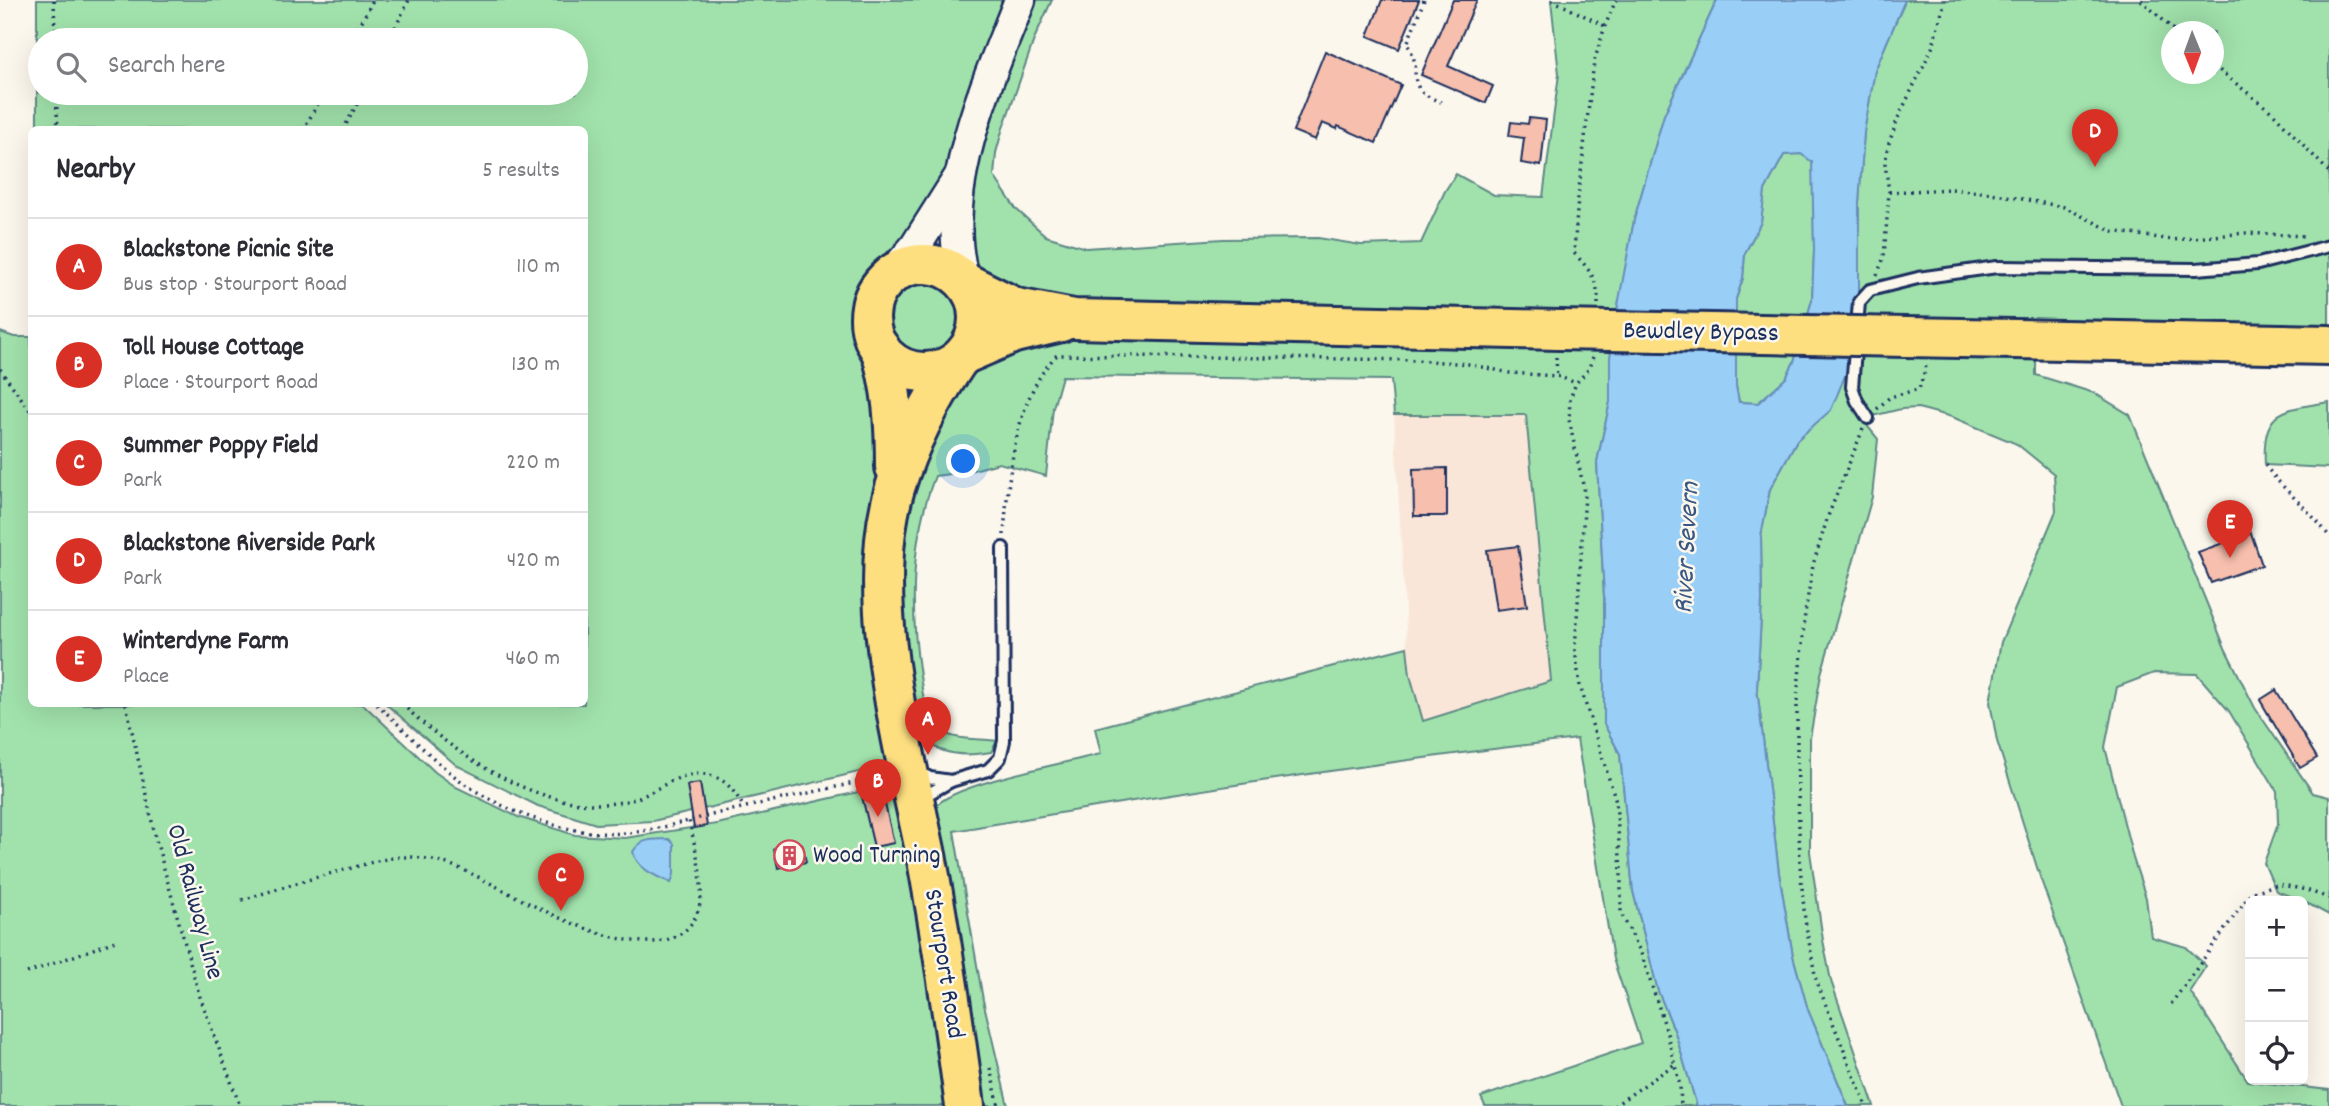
<!DOCTYPE html>
<meta charset="utf-8">
<style>
body{margin:0;font-family:Dekko,sans-serif;background:#f7f7f7;color:#2b2b33}
.controls{position:absolute;right:21px;bottom:21px;display:grid;overflow:hidden;border-radius:10px;box-shadow:0 7px 28px #0002}
.controls button{width:63px;height:63px;display:grid;place-items:center;padding:0;border:0;border-bottom:2px solid #e1e1e2;background:#fff;color:#2b2b33;font:35px sans-serif}
.compass{position:absolute;left:2161px;top:21px;width:63px;height:63px;border-radius:50%;background:#fff;box-shadow:0 7px 28px #0002;rotate:179deg}
.you{position:absolute;left:964px;top:462px;width:24px;height:24px;margin:-18px;border:5px solid #fff;border-radius:50%;background:#1a73e8;box-shadow:0 0 0 10px #1a73e833}
.badge{display:grid;place-items:center;width:46px;height:46px;border-radius:50%;background:#d93025;color:#fff;font-size:23px;font-weight:700}
.pin{position:absolute;translate:-50% -58px;filter:drop-shadow(0 2px 4px #0008)}
.pin::after{content:'';position:absolute;top:37px;width:24px;height:21px;background:inherit;clip-path:polygon(0 0,100% 0,50% 100%)}
.list{margin:0;padding:0;list-style:none}
h2{display:flex;justify-content:space-between;align-items:center;height:91px;margin:0;padding:0 28px;font-size:30px}
h2 small{font-size:23px;font-weight:400;color:#7c7c81}
.list li{display:grid;grid-template-columns:46px 1fr auto;gap:21px;align-items:center;box-sizing:border-box;height:98px;padding:0 28px;border-top:2px solid #e1e1e2}
.list b{display:block;font-size:26px;white-space:nowrap}
.list p{margin:0;font-size:23px;white-space:nowrap;color:#7c7c81}
.list em{font-size:23px;font-style:normal;color:#7c7c81}
.icon{flex:none;width:38px;height:38px;fill:none;stroke:currentColor;stroke-width:2;stroke-linecap:round;stroke-linejoin:round}
.map{position:relative;flex:none;width:2329px;height:1106px;overflow:hidden}
.search{position:absolute;background:#fff;box-shadow:0 7px 28px #0002;left:28px;top:28px;width:560px;height:77px;display:flex;align-items:center;gap:18px;box-sizing:border-box;padding:0 24px;border-radius:38px;color:#7c7c81;font-size:26px}
.panel{position:absolute;background:#fff;box-shadow:0 7px 28px #0002;left:28px;top:126px;width:560px;height:581px;border-radius:10px}
.map>svg:first-child{display:block}
.built{fill:#fae6d9}
.green{fill:#a1e2ac;stroke:#5e8885;stroke-width:2;fill-rule:evenodd}
.water{fill:#99cef7;stroke:#678eba;stroke-width:2;fill-rule:evenodd}
.building{fill:#f7bfad;stroke:#1b2f5e;stroke-width:2}
.lines{fill:none;stroke-linecap:round;stroke-linejoin:round}
.lane-casing{stroke:#1b2f5e;stroke-width:16}
.secondary-casing{stroke:#1b2f5e;stroke-width:35}
.highway-casing{stroke:#1b2f5e;stroke-width:44}
.path{stroke:#1b2f5e;stroke-width:3.5;stroke-dasharray:2 5;stroke-linecap:butt}
.lane{stroke:#fbf7ec;stroke-width:10}
.secondary{stroke:#fbf7ec;stroke-width:30}
.highway{stroke:#fedf80;stroke-width:38}
.highway-bridge-casing{stroke:#1b2f5e;stroke-width:44;stroke-linecap:butt}
.highway-bridge{stroke:#fedf80;stroke-width:38}
.labels{text-anchor:middle;dominant-baseline:central;stroke-width:5;stroke-linejoin:round;paint-order:stroke}
.street-label{font-size:26px;fill:#1b2f5e;stroke:#fbf7ec}
.poi-label{font-size:26px;fill:#1b2f5e;stroke:#fbf7ec;text-anchor:start}
.water-label{font-size:28px;font-style:italic;fill:#3a5784;stroke:#fbf7ec}
</style>
<div class="map">
<svg width="2329" height="1106" viewBox="0 0 2329 1106">
<rect width="100%" height="100%" fill="#fbf7ec"/>
<filter id="ink" filterUnits="userSpaceOnUse"><feTurbulence type="fractalNoise" baseFrequency=".0143" numOctaves="2"/><feDisplacementMap in="SourceGraphic" scale="14" xChannelSelector="R" yChannelSelector="G"/><feConvolveMatrix kernelMatrix="1 2 1 2 8 2 1 2 1" color-interpolation-filters="sRGB"/></filter>
<g filter="url(#ink)">
<path class="built" d="M 1394,415 L 1526,415 L 1551,681 L 1423,721 L 1410,675 L 1407,647 Z"/>
<g class="green">
<path d="M 37,0 L 1007,0 L 948,169 L 889,263 L 875,278 L 862,306 L 865,339 L 876,364 L 893,758 L 887,765 L 877,769 L 881,785 L 891,784 L 896,786 L 951,1106 L 0,1106 L 0,332 L 14,337 L 31,337 L 32,704 L 363,704 L 435,772 L 456,787 L 518,817 L 575,835 L 625,838 L 717,824 L 876,788 L 871,769 L 653,821 L 596,824 L 538,806 L 456,765 L 386,704 L 584,704 L 584,130 L 37,129 ZM 40,40 L 576,40 L 576,93 L 40,93 Z"/>
<path d="M 1031,0 L 1052,0 L 1035,37 L 1002,131 L 996,153 L 994,176 L 1016,209 L 1046,236 L 1086,248 L 1223,239 L 1318,238 L 1361,245 L 1421,243 L 1445,191 L 1456,174 L 1494,195 L 1543,197 L 1559,74 L 1551,0 L 1717,0 L 1664,115 L 1634,220 L 1617,315 L 1042,302 L 972,266 L 966,208 L 982,140 Z"/>
<path d="M 1905,0 L 2329,0 L 2329,327 L 1854,319 L 1859,302 L 1859,203 L 1864,132 L 1875,70 ZM 2172,32 L 2214,32 L 2214,74 L 2172,74 Z"/>
<path d="M 1801,154 L 1813,162 L 1814,251 L 1812,300 L 1794,362 L 1786,378 L 1758,403 L 1739,402 L 1736,386 L 1736,299 L 1743,278 L 1745,253 L 1761,222 L 1765,190 L 1784,155 Z"/>
<circle cx="925" cy="318" r="42"/>
<path d="M 1047,338 L 1611,349 L 1610,402 L 1597,462 L 1604,597 L 1604,724 L 1620,754 L 1633,891 L 1658,991 L 1675,1032 L 1697,1106 L 1485,1106 L 1481,1097 L 1641,1043 L 1613,959 L 1577,739 C 1368,763 1161,795 954,831 L 983,1000 L 1008,1106 L 978,1106 L 935,807 C 952,784 1069,762 1101,754 L 1095,728 L 1407,647 L 1410,675 L 1423,721 L 1551,681 L 1526,415 L 1394,415 L 1391,380 L 1062,376 L 1053,408 L 1046,476 L 999,463 L 966,472 L 935,476 C 910,539 910,609 920,676 C 923,693 924,714 936,727 C 950,742 978,738 997,741 L 991,752 C 965,757 938,756 920,735 L 901,641 L 903,518 L 933,425 L 968,375 L 982,364 Z"/>
<path d="M 2036,351 L 2036,375 L 2094,393 L 2130,415 L 2225,648 L 2255,708 L 2313,793 L 2329,797 L 2329,915 L 2303,901 L 2276,891 L 2264,863 L 2278,824 L 2277,791 L 2229,711 L 2197,674 L 2154,673 L 2117,687 L 2105,747 L 2133,858 L 2146,898 L 2151,937 L 2186,947 L 2206,966 L 2190,991 L 2248,1081 L 2329,1090 L 2329,1106 L 2121,1106 L 2041,880 L 1997,741 L 1990,702 L 2001,642 L 2056,511 L 2054,474 L 2017,444 L 1952,417 L 1918,408 L 1901,409 L 1868,417 L 1865,423 L 1878,439 L 1872,497 L 1821,674 L 1810,738 L 1810,852 L 1823,940 L 1831,981 L 1874,1106 L 1848,1106 L 1808,1010 L 1793,956 L 1779,873 L 1757,688 L 1762,600 L 1761,536 L 1770,489 L 1797,440 L 1831,409 L 1851,353 Z"/>
<path d="M 2329,402 L 2329,468 L 2265,465 C 2262,409 2281,410 2329,402 Z"/>
</g>
<g class="water">
<path d="M 1717,0 L 1905,0 L 1875,70 L 1864,132 L 1859,203 L 1859,302 L 1850,364 L 1831,410 L 1797,440 L 1770,489 L 1761,536 L 1762,600 L 1757,688 L 1779,873 L 1793,956 L 1808,1010 L 1848,1106 L 1697,1106 L 1675,1032 L 1658,991 L 1633,891 L 1620,754 L 1604,724 L 1604,597 L 1597,462 L 1610,402 L 1610,358 L 1614,327 L 1634,220 L 1664,115 ZM 1801,154 L 1812,162 L 1814,250 L 1812,300 L 1794,362 L 1786,378 L 1758,403 L 1739,402 L 1736,386 L 1736,299 L 1743,278 L 1745,253 L 1761,222 L 1765,190 L 1784,155 Z"/>
<path d="M 669,839 L 674,844 L 674,874 L 671,883 C 656,876 637,869 633,852 C 641,837 654,840 669,839 Z"/>
</g>
<g class="building">
<path d="M 1382,0 L 1419,0 L 1399,49 L 1368,36 Z"/>
<path d="M 1453,0 L 1477,0 L 1448,66 L 1493,86 L 1486,103 L 1421,75 Z"/>
<path d="M 1325,51 L 1401,85 L 1376,143 L 1338,126 L 1337,129 L 1322,123 L 1315,140 L 1293,131 Z"/>
<path d="M 1529,118 L 1546,120 L 1541,166 L 1521,163 L 1524,138 L 1509,136 L 1511,122 L 1528,124 Z"/>
<path d="M 1447,468 L 1447,516 L 1414,516 L 1413,469 Z"/>
<path d="M 2251,533 L 2262,565 L 2211,583 L 2198,552 Z"/>
<path d="M 1518,546 L 1527,606 L 1496,610 L 1487,550 Z"/>
<path d="M 2276,690 L 2317,758 L 2300,768 L 2260,700 Z"/>
<path d="M 700,783 L 707,826 L 694,828 L 687,785 Z"/>
<path d="M 881,787 L 894,843 L 874,847 L 861,792 Z"/>
<path d="M 802,844 L 806,862 L 778,868 L 774,849 Z"/>
</g>
<g class="lines">
<defs>
<g id="lane">
<path d="M 1868,418 L 1857,401 L 1852,387 L 1859,302 L 1870,290 L 1918,278 L 1997,267 L 2196,269 L 2258,264 L 2329,246"/>
<path d="M 918,772 L 930,778 L 951,781 L 988,770 L 1000,758 L 1004,741 L 1003,548"/>
<path d="M 923,802 L 930,793 L 951,781"/>
</g>
<g id="secondary">
<path d="M 892,274 L 915,247 L 958,179"/>
<path d="M 964,281 C 937,189 987,84 1020,0"/>
</g>
<g id="highway">
<circle cx="924" cy="318" r="54"/>
<path d="M 966,283 L 1016,308 L 1074,319 L 1560,330"/>
<path d="M 1906,337 L 2329,345"/>
<path d="M 880,348 C 893,388 895,425 895,467"/>
<path d="M 965,354 L 1014,333 L 1061,322"/>
<path d="M 958,360 C 931,400 909,442 895,488 C 862,598 905,750 927,860 C 942,941 954,1024 965,1106"/>
</g>
</defs>
<use href="#lane" class="lane-casing"/>
<use href="#secondary" class="secondary-casing"/>
<use href="#highway" class="highway-casing"/>
<g class="path">
<path d="M 54,0 L 55,40"/>
<path d="M 1424,0 L 1407,44 C 1426,71 1399,87 1441,102"/>
<path d="M 1552,0 L 1605,26"/>
<path d="M 2141,0 L 2176,32"/>
<path d="M 352,40 L 373,0"/>
<path d="M 389,40 L 409,0"/>
<path d="M 2214,66 L 2273,113 L 2329,172"/>
<path d="M 56,93 L 58,130"/>
<path d="M 303,130 L 324,93"/>
<path d="M 343,130 L 363,93"/>
<path d="M 1889,192 L 1951,189 L 1991,193 L 2064,207 L 2112,231 L 2173,240 L 2246,233 L 2306,236"/>
<path d="M 1877,275 L 1884,257 L 1889,192 L 1885,163 L 1889,143 L 1898,118 L 1933,46 L 1945,0"/>
<path d="M 1598,304 C 1599,281 1589,269 1574,253 L 1578,197 L 1594,62 L 1605,26 L 1616,0"/>
<path d="M 1556,357 L 1557,376"/>
<path d="M 1593,357 L 1588,370 L 1576,383 L 1570,399 L 1569,420 L 1585,494 L 1575,650 L 1580,686 L 1616,801 L 1621,871 L 1621,913 L 1641,953 L 1666,1029 L 1680,1086 L 1681,1106"/>
<path d="M 0,369 L 32,413"/>
<path d="M 1877,409 L 1890,397 L 1919,389 L 1926,367 L 1929,367"/>
<path d="M 1863,429 L 1828,516 L 1813,565 L 1805,613 L 1797,699 L 1797,752 L 1800,865 L 1805,920 L 1816,980 L 1866,1106"/>
<path d="M 2265,465 C 2284,491 2310,510 2329,536"/>
<path d="M 1004,535 C 1008,478 1015,396 1057,355 L 1416,360 L 1468,364 L 1510,373 L 1557,376 L 1576,383"/>
<path d="M 126,704 L 156,840 L 199,994 L 240,1106"/>
<path d="M 377,704 C 406,731 435,763 468,786 C 513,816 581,840 635,832 C 665,828 694,819 724,812 C 776,800 828,789 880,777"/>
<path d="M 402,704 C 457,757 550,821 631,800 C 655,794 675,773 700,774 C 723,774 734,790 744,808"/>
<path d="M 242,900 C 277,889 312,878 348,869 C 373,862 396,854 421,858 C 438,860 456,866 472,874 C 517,895 677,996 700,904 C 705,881 694,844 689,820"/>
<path d="M 27,973 L 118,940"/>
<path d="M 2171,1004 L 2251,893 L 2278,884 L 2306,890 L 2329,898"/>
<path d="M 990,1068 L 999,1106"/>
<path d="M 1614,1106 L 1675,1064"/>
</g>
<use href="#lane" class="lane"/>
<use href="#secondary" class="secondary"/>
<use href="#highway" class="highway"/>
<defs>
<path id="highway-bridge" d="M 1560,330 L 1906,337"/>
</defs>
<use href="#highway-bridge" class="highway-bridge-casing"/>
<use href="#highway-bridge" class="highway-bridge"/>
</g>
</g>
<defs>
<symbol id="building-ring" viewBox="-11 -11 22 22"><circle r="9.5" fill="#fbf7ec" stroke="#d1495b" stroke-width="1.5"/><path d="M-4-6H4V6H1V3H-1V6H-4ZM-2.5-4.3h1.7v1.8h-1.7ZM.8-4.3h1.7v1.8H.8ZM-2.5-1h1.7V.8h-1.7ZM.8-1h1.7V.8H.8Z" fill="#d1495b"/></symbol>
</defs>
<g fill-rule="evenodd">
<use href="#building-ring" x="772" y="838" width="35" height="35"/>
</g>
<g class="labels">
<g class="street-label">
<text transform="translate(1701 333) rotate(1)">Bewdley Bypass</text>
<text transform="translate(194 902) rotate(75)">Old Railway Line</text>
<text transform="translate(943 964) rotate(81)">Stourport Road</text>
</g>
<g class="poi-label">
<text x="813" y="856">Wood Turning</text>
</g>
<g class="water-label">
<text transform="translate(1689 548) rotate(-87)">River Severn</text>
</g>
</g>
</svg>
<div class="controls">
<button>+</button>
<button>−</button>
<button><svg class="icon" aria-label="locate" viewBox="0 0 24 24"><circle cx="12" cy="12" r="6"/><path d="M12 2v4M12 18v4M2 12h4M18 12h4"/></svg></button>
</div>
<svg class="compass" viewBox="-18 -18 36 36"><path d="M0-13l5 13h-10z" fill="#e53935"/><path d="M0 13l5-13h-10z" fill="#7c7c81"/></svg>
<div class="you"></div>
<div class="pin badge" style="left:928px;top:755px">A</div>
<div class="pin badge" style="left:878px;top:817px">B</div>
<div class="pin badge" style="left:561px;top:911px">C</div>
<div class="pin badge" style="left:2095px;top:167px">D</div>
<div class="pin badge" style="left:2230px;top:558px">E</div>
<div class="search"><svg class="icon" aria-label="search" viewBox="0 0 24 24"><circle cx="10" cy="10" r="6"/><path d="M15 15l6 6"/></svg>Search here</div>
<section class="panel">
<h2>Nearby<small>5 results</small></h2>
<ul class="list">
<li><span class="badge">A</span><div><b>Blackstone Picnic Site</b><p>Bus stop · Stourport Road</p></div><em>110 m</em></li>
<li><span class="badge">B</span><div><b>Toll House Cottage</b><p>Place · Stourport Road</p></div><em>130 m</em></li>
<li><span class="badge">C</span><div><b>Summer Poppy Field</b><p>Park</p></div><em>220 m</em></li>
<li><span class="badge">D</span><div><b>Blackstone Riverside Park</b><p>Park</p></div><em>420 m</em></li>
<li><span class="badge">E</span><div><b>Winterdyne Farm</b><p>Place</p></div><em>460 m</em></li>
</ul>
</section>
</div>
